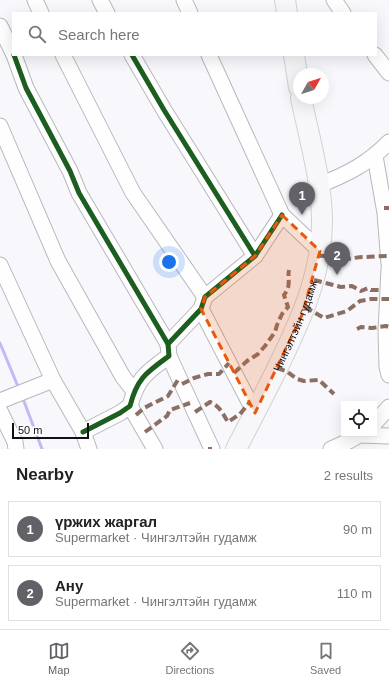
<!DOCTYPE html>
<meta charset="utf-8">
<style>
body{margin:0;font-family:Arial,sans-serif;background:#f2f2f2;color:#222}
.controls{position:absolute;right:12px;bottom:12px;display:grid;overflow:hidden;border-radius:0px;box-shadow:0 4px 16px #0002}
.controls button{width:36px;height:36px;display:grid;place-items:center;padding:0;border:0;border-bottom:1px solid #e0e0e0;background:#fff;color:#222;font:20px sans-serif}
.compass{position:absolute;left:293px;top:68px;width:36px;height:36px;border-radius:50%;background:#fff;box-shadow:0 4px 16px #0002;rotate:51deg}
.scale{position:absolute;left:12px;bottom:10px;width:77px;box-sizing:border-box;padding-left:4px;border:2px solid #111017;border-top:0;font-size:11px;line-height:14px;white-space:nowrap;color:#111017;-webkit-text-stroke:3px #fff;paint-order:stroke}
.you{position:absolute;left:169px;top:262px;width:14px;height:14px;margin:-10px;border:3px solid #fff;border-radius:50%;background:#1a73e8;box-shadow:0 0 0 6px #1a73e833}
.badge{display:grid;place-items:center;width:26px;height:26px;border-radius:50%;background:#626167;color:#fff;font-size:13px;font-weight:700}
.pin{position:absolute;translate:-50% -33px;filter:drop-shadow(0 1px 2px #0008)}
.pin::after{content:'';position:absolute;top:21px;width:14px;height:12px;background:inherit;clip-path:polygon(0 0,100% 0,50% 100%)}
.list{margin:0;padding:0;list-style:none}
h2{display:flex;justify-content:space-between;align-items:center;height:52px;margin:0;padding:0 16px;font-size:17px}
h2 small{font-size:13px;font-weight:400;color:#767676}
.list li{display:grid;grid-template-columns:26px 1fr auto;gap:12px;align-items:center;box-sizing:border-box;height:56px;margin:0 8px 8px;padding:0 8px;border:1px solid #e0e0e0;border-radius:0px}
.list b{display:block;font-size:15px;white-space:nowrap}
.list p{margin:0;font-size:13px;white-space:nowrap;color:#767676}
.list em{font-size:13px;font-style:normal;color:#767676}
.icon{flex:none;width:22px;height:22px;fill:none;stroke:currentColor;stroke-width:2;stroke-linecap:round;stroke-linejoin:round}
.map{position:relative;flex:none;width:389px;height:449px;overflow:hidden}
.search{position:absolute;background:#fff;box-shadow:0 4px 16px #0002;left:12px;right:12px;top:12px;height:44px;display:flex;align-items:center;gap:10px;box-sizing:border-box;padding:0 14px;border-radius:0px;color:#767676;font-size:15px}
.sheet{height:180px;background:#fff}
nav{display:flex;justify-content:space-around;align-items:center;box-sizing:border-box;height:56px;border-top:1px solid #e0e0e0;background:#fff;font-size:11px;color:#767676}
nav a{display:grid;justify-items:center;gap:2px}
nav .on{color:#626167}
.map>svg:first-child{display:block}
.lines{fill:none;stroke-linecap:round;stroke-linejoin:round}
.stream{stroke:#c2baf6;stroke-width:3}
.minor-casing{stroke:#b8b8bd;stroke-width:17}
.major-casing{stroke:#d2d2d4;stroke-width:22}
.minor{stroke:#fefeff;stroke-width:15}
.major{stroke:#f7f7fa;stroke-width:20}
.quiet{stroke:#8d6e63;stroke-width:4;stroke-dasharray:8 4;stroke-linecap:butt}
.cycleway-casing{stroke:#fff;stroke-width:8}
.cycleway{stroke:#1b5e20;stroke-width:5}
.marked{fill:#e8590c;fill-opacity:0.2;stroke:#e8590c;stroke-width:3;stroke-dasharray:8 5;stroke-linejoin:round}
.labels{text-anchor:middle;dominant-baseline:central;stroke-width:4;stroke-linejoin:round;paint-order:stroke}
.street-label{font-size:11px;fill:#111017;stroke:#fff}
</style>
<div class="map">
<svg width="389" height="449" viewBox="0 0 389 449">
<rect width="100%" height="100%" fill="#f8f8fc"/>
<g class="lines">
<g class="stream">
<path d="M 0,343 L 19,389"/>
<path d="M 22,396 L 42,449"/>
</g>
<defs>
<g id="minor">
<path d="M 35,0 L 41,13"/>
<path d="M 100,0 L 107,13"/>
<path d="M 184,0 L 190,13"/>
<path d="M 334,0 L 343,13"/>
<path d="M 0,26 L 13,53"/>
<path d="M 14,55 L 26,88 L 70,171 L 79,193 L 168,344"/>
<path d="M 63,55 L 133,193 L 205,297"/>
<path d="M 132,55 L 164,110 L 255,256"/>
<path d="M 209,55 L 282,215 L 320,251"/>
<path d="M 375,55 L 389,73"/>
<path d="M 0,126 L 58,261 L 123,377 L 134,391"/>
<path d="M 375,156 L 385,213 L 389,264"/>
<path d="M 319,185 C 348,174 367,164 389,142"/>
<path d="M 0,265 L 53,380 L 83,432 L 89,449"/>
<path d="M 389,269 L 386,331 L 387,367 L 389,375"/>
<path d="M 201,309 L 255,413"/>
<path d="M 169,356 L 212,449"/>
<path d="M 0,401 L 53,380"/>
<path d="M 130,406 L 155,449"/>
<path d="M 0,411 L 15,442 L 16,449"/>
<path d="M 374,424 L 389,407"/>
<path d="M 83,432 L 120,413 L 130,406 C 137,378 147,372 169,356 L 168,344 L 201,309 L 205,297 L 255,256 L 282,215"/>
<path d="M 359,435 L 389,436"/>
<path d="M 331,449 L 349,441 L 361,434"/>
</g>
<g id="major">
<path d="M 285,0 L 287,13"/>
<path d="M 294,55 L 299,87"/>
<path id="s1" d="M 236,449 C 249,424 262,399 275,373 C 299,324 323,274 322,218 C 321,178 309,137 301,98"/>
</g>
</defs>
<use href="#minor" class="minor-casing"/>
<use href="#major" class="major-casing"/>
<use href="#minor" class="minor"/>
<use href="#major" class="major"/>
<g class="quiet">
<path d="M 384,208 L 389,208"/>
<path d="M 319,256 C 329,255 335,259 344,259 C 351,259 357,257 363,257 C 371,257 380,256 388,256"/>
<path d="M 314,280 L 341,287 L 352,286 L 361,291 L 368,288 L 371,290 L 380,290"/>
<path d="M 305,307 L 324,318 L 347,311 L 360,301 L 371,299 L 389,299"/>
<path d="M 357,329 L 361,327 L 372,328 L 386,326 L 389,327"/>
<path d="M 277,368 L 286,371 L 297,379 L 304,381 L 319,380 L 334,394"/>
<path d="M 234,373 L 247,361 L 258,354 L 265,346 L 275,332 L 277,325 L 282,314 L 288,307 L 284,295 C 292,284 287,281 289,270"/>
<path d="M 182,384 L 194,378 L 208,374 L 219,374 L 229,363"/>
<path d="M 195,412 L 210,402 C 219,405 223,414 228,422 L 240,414 L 249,403"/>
<path d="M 136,415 L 144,408 L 168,396 L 179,378"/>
<path d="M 145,432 L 167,416 L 170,410 L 190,403"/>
<path d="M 210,449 L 210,447"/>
</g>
<defs>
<g id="cycleway">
<path d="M 14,55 L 26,88 L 70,171 L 79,193 L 168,344"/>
<path d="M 132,55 L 164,110 L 255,256"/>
<path d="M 83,432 L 120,413 L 130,406 C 137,378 147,372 169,356 L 168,344 L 201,309 L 205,297 L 255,256 L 282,215"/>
</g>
</defs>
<use href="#cycleway" class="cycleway-casing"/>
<use href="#cycleway" class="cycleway"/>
</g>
<path class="marked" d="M 282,215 L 320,251 L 302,315 L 255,413 L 201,309 L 205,297 L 255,256 Z"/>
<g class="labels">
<g class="street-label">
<text stroke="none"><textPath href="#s1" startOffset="137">Чингэлтэйн гудамж</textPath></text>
</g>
</g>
</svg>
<div class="controls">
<button><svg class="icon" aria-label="locate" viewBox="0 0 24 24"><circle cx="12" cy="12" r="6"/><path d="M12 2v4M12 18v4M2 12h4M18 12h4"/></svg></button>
</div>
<svg class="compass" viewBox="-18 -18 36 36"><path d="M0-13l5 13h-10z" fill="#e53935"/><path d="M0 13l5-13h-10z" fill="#767676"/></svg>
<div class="scale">50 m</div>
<div class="you"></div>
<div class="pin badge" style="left:302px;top:215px">1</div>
<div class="pin badge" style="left:337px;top:275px">2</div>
<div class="search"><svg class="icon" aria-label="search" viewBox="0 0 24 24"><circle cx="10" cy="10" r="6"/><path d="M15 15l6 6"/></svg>Search here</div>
</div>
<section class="sheet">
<h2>Nearby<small>2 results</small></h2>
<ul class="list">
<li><span class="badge">1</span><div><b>үржих жаргал</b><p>Supermarket · Чингэлтэйн гудамж</p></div><em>90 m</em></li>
<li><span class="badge">2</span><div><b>Ану</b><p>Supermarket · Чингэлтэйн гудамж</p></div><em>110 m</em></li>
</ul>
</section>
<nav>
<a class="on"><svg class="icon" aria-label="map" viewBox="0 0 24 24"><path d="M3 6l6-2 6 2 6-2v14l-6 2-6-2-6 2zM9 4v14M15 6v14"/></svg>Map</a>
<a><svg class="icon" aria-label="directions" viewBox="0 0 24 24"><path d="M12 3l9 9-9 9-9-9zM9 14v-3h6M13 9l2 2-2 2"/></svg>Directions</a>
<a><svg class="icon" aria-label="saved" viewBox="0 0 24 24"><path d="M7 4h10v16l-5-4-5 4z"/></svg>Saved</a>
</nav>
